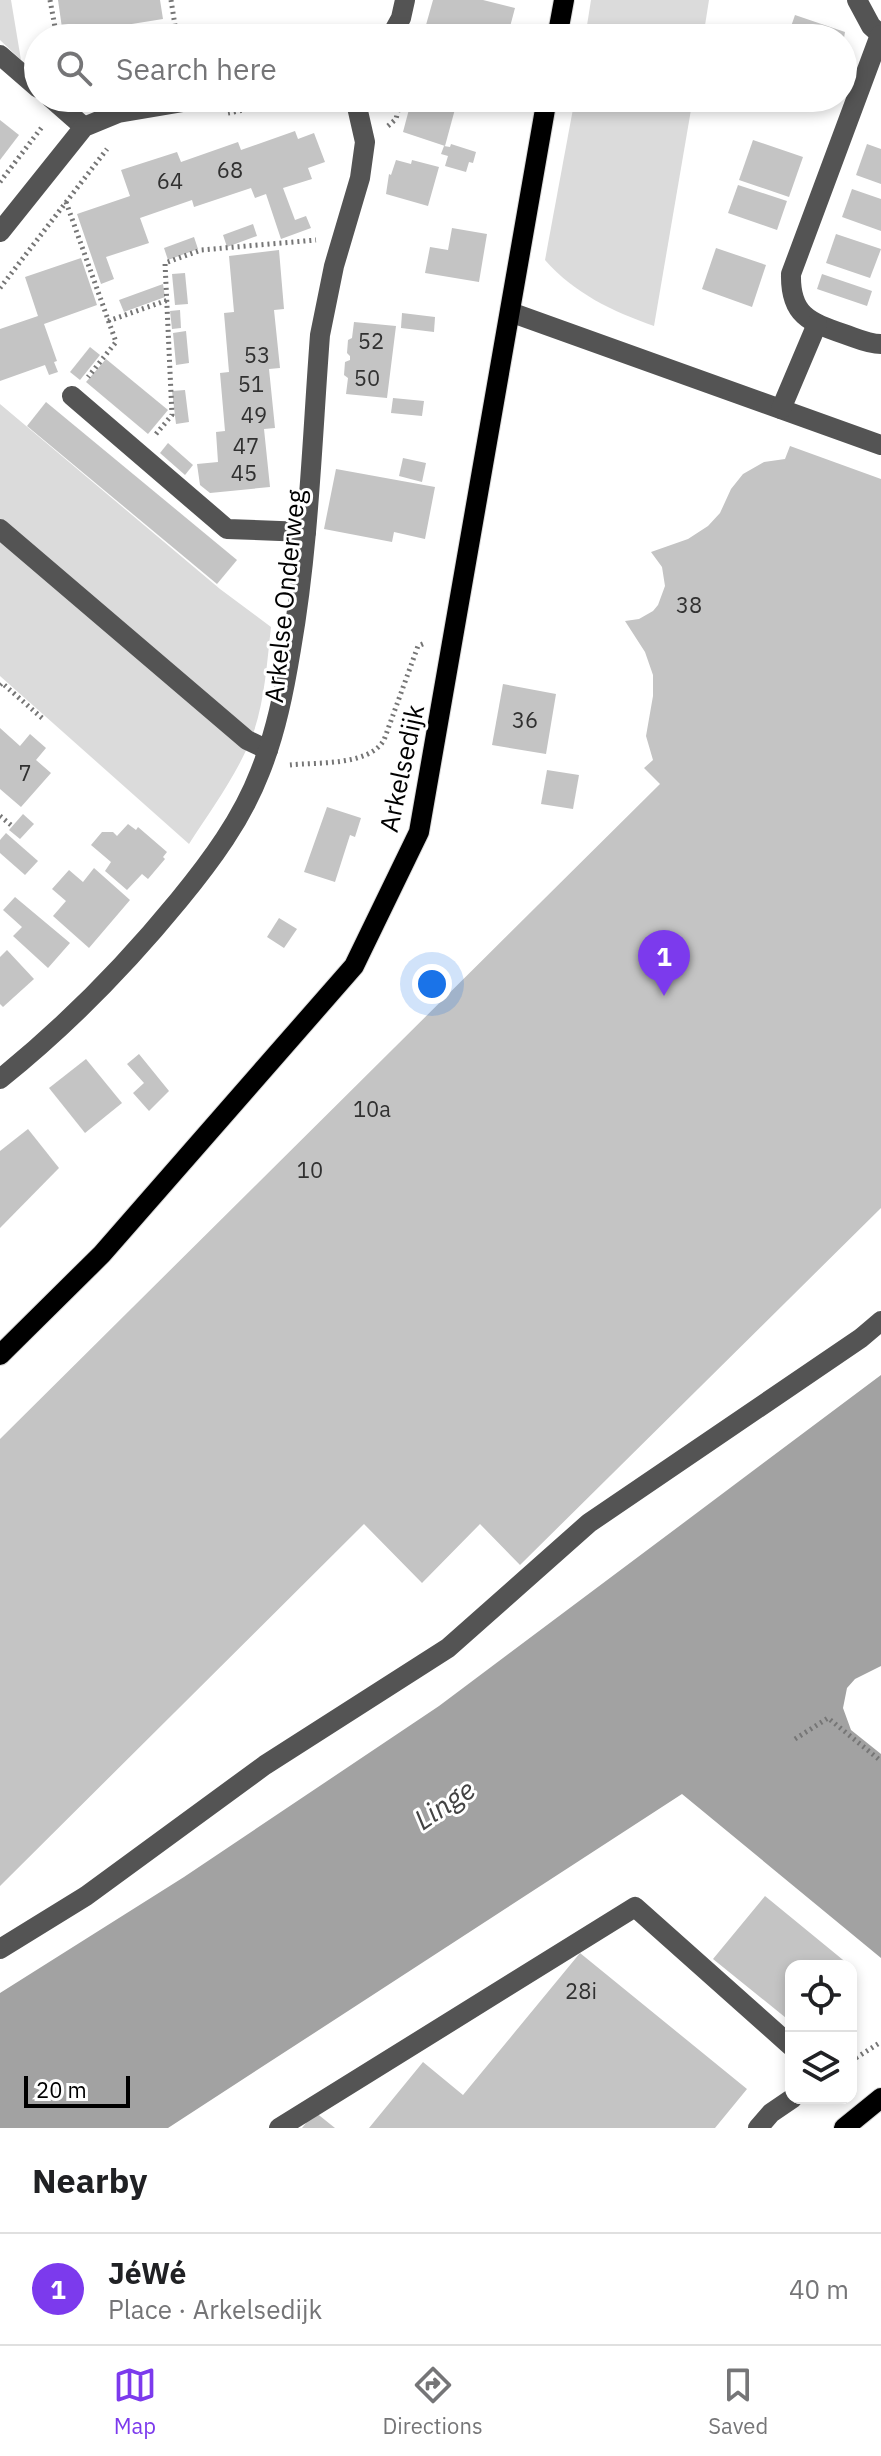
<!DOCTYPE html>
<meta charset="utf-8">
<style>
body{margin:0;font-family:"IBM Plex Sans",sans-serif;background:#f2f2f2;color:#202124}
.controls{position:absolute;right:24px;bottom:24px;display:grid;overflow:hidden;border-radius:16px;box-shadow:0 4px 12px #0003}
.controls button{width:72px;height:72px;display:grid;place-items:center;padding:0;border:0;border-bottom:2px solid #e0e0e0;background:#fff;color:#202124;font:40px sans-serif}
.scale{position:absolute;left:24px;bottom:20px;width:106px;box-sizing:border-box;padding-left:8px;border:4px solid #000;border-top:0;font-size:22px;line-height:28px;white-space:nowrap;color:#000;-webkit-text-stroke:6px #fff;paint-order:stroke}
.you{position:absolute;left:432px;top:984px;width:28px;height:28px;margin:-20px;border:6px solid #fff;border-radius:50%;background:#1a73e8;box-shadow:0 0 0 12px #1a73e833}
.badge{display:grid;place-items:center;width:52px;height:52px;border-radius:50%;background:#7c3aed;color:#fff;font-size:26px;font-weight:700}
.pin{position:absolute;translate:-50% -66px;filter:drop-shadow(0 2px 4px #0008)}
.pin::after{content:'';position:absolute;top:42px;width:28px;height:24px;background:inherit;clip-path:polygon(0 0,100% 0,50% 100%)}
.list{margin:0;padding:0;list-style:none}
h2{display:flex;justify-content:space-between;align-items:center;height:104px;margin:0;padding:0 32px;font-size:34px}
h2 small{font-size:26px;font-weight:400;color:#757577}
.list li{display:grid;grid-template-columns:52px 1fr auto;gap:24px;align-items:center;box-sizing:border-box;height:112px;padding:0 32px;border-top:2px solid #e0e0e0}
.list b{display:block;font-size:30px;white-space:nowrap}
.list p{margin:0;font-size:26px;white-space:nowrap;color:#757577}
.list em{font-size:26px;font-style:normal;color:#757577}
.icon{flex:none;width:44px;height:44px;fill:none;stroke:currentColor;stroke-width:2;stroke-linecap:round;stroke-linejoin:round}
.map{position:relative;flex:none;width:881px;height:2128px;overflow:hidden}
.search{position:absolute;background:#fff;box-shadow:0 4px 12px #0003;left:24px;right:24px;top:24px;height:88px;display:flex;align-items:center;gap:20px;box-sizing:border-box;padding:0 28px;border-radius:44px;color:#757577;font-size:30px}
.sheet{height:216px;background:#fff}
nav{display:flex;justify-content:space-around;align-items:center;box-sizing:border-box;height:112px;border-top:2px solid #e0e0e0;background:#fff;font-size:22px;color:#757577}
nav a{display:grid;justify-items:center;gap:4px}
nav .on{color:#7c3aed}
.map>svg:first-child{display:block}
.green{fill:#dbdbdb}
.water{fill:#a2a2a2}
.building{fill:#c4c4c4}
.lines{fill:none;stroke-linecap:round;stroke-linejoin:round}
.major-casing{stroke:#dbdbdb;stroke-width:22}
.path{stroke:#767676;stroke-width:5;stroke-dasharray:2 4;stroke-linecap:butt}
.minor{stroke:#545454;stroke-width:20}
.major{stroke:#000;stroke-width:20}
.labels{text-anchor:middle;dominant-baseline:central;stroke-width:6;stroke-linejoin:round;paint-order:stroke}
.number-label{font-size:22px;fill:#313131}
.street-label{font-size:26px;fill:#000;stroke:#fff}
.water-label{font-size:28px;font-style:italic;fill:#434343;stroke:#fff}
</style>
<div class="map">
<svg width="881" height="2128" viewBox="0 0 881 2128">
<rect width="100%" height="100%" fill="#fff"/>
<g class="green">
<path d="M 0,0 L 11,0 L 21,60 L 0,40 Z"/>
<path d="M 591,0 L 709,0 L 703,38 L 585,38 Z"/>
<path d="M 575,98 L 693,98 L 654,326 C 612,311 575,294 545,260 Z"/>
<path d="M 0,404 L 220,589 L 271,627 C 267,662 265,698 254,731 C 240,771 212,808 189,844 L 0,676 Z"/>
</g>
<path class="water" d="M 881,1375 L 881,1666 L 855,1679 L 847,1688 L 843,1708 L 851,1730 L 881,1754 L 881,1958 L 682,1794 L 168,2128 L 0,2128 L 0,1993 L 184,1877 L 439,1706 Z"/>
<g class="building">
<path d="M 58,0 L 160,0 L 163,19 L 63,35 Z"/>
<path d="M 433,0 L 483,0 L 515,8 L 507,38 L 447,38 L 424,32 Z"/>
<path d="M 795,15 L 845,32 L 844,38 L 787,38 Z"/>
<path d="M 412,98 L 458,98 L 445,146 L 403,132 Z"/>
<path d="M 802,98 L 823,98 L 821,105 Z"/>
<path d="M 0,120 L 19,135 L 0,160 Z"/>
<path d="M 295,131 L 298,139 L 314,133 L 325,162 L 308,168 L 312,179 L 283,188 L 295,220 L 306,216 L 311,228 L 281,239 L 266,194 L 255,198 L 251,188 L 194,207 L 192,200 L 140,218 L 149,243 L 106,257 L 114,279 L 101,284 L 77,214 L 130,196 L 121,170 L 177,152 L 181,162 L 238,142 L 241,150 Z"/>
<path d="M 753,140 L 803,157 L 789,197 L 739,180 Z"/>
<path d="M 451,144 L 476,152 L 473,163 L 469,162 L 466,172 L 445,166 L 448,156 L 441,154 L 444,146 L 450,147 Z"/>
<path d="M 867,144 L 881,149 L 881,184 L 856,175 Z"/>
<path d="M 396,160 L 411,164 L 412,160 L 439,167 L 428,206 L 386,194 L 389,174 L 391,175 Z"/>
<path d="M 738,185 L 787,201 L 777,230 L 728,213 Z"/>
<path d="M 852,189 L 881,199 L 881,231 L 842,217 Z"/>
<path d="M 253,224 L 257,236 L 227,247 L 223,235 Z"/>
<path d="M 452,228 L 487,234 L 479,282 L 425,273 L 430,247 L 448,250 Z"/>
<path d="M 836,234 L 881,249 L 870,278 L 826,263 Z"/>
<path d="M 194,237 L 198,249 L 168,260 L 164,248 Z"/>
<path d="M 716,248 L 766,265 L 752,307 L 702,289 Z"/>
<path d="M 279,250 L 284,309 L 274,310 L 280,368 L 269,369 L 275,428 L 264,429 L 270,487 L 210,493 L 200,485 L 197,464 L 218,462 L 216,432 L 225,431 L 220,373 L 229,372 L 224,313 L 234,312 L 229,256 Z"/>
<path d="M 81,258 L 97,305 L 44,324 L 57,361 L 54,362 L 58,372 L 49,375 L 45,365 L 0,381 L 0,329 L 38,316 L 25,277 Z"/>
<path d="M 185,273 L 188,304 L 175,305 L 172,274 Z"/>
<path d="M 822,274 L 872,291 L 867,306 L 817,289 Z"/>
<path d="M 163,284 L 165,297 L 124,312 L 119,300 Z"/>
<path d="M 180,310 L 181,328 L 172,329 L 170,311 Z"/>
<path d="M 402,313 L 435,317 L 434,332 L 401,328 Z"/>
<path d="M 354,322 L 396,326 L 387,398 L 346,394 L 348,378 L 344,375 L 345,362 L 350,360 L 350,356 L 347,353 L 348,340 L 352,338 Z"/>
<path d="M 186,331 L 189,363 L 176,365 L 173,333 Z"/>
<path d="M 90,347 L 100,355 L 80,380 L 70,372 Z"/>
<path d="M 106,359 L 168,410 L 148,434 L 86,382 Z"/>
<path d="M 185,390 L 189,422 L 176,424 L 172,391 Z"/>
<path d="M 393,398 L 424,401 L 422,416 L 391,413 Z"/>
<path d="M 46,402 L 237,560 L 217,584 L 27,426 Z"/>
<path d="M 168,443 L 193,465 L 185,475 L 160,453 Z"/>
<path d="M 790,446 L 881,479 L 881,1208 L 520,1565 L 480,1524 L 422,1583 L 364,1524 L 0,1886 L 0,1439 L 660,784 L 644,768 L 653,760 L 646,736 L 653,696 L 653,675 L 645,652 L 625,621 L 639,619 L 653,611 L 658,605 L 665,586 L 662,567 L 651,552 L 688,539 L 708,526 L 720,513 L 731,489 L 743,474 L 764,462 L 785,459 Z"/>
<path d="M 403,458 L 426,463 L 422,482 L 399,476 Z"/>
<path d="M 336,469 L 435,487 L 425,539 L 394,532 L 392,542 L 324,529 Z"/>
<path d="M 503,684 L 556,694 L 546,754 L 492,745 Z"/>
<path d="M 0,728 L 20,746 L 30,734 L 46,748 L 36,760 L 51,773 L 21,807 L 0,789 Z"/>
<path d="M 547,770 L 579,775 L 573,809 L 541,804 Z"/>
<path d="M 327,807 L 361,818 L 355,837 L 350,835 L 335,882 L 304,872 Z"/>
<path d="M 23,814 L 34,824 L 20,839 L 9,830 Z"/>
<path d="M 128,824 L 136,830 L 138,827 L 167,852 L 163,857 L 165,859 L 148,879 L 142,874 L 127,890 L 105,871 L 111,862 L 91,845 L 102,832 L 113,832 L 117,836 Z"/>
<path d="M 6,833 L 38,861 L 25,875 L 0,853 L 0,840 Z"/>
<path d="M 94,868 L 130,900 L 89,948 L 53,916 L 66,901 L 52,889 L 69,870 L 83,882 Z"/>
<path d="M 15,897 L 70,943 L 48,968 L 13,936 L 22,927 L 3,910 Z"/>
<path d="M 279,918 L 297,929 L 284,948 L 267,937 Z"/>
<path d="M 7,950 L 34,979 L 3,1007 L 0,1004 L 0,957 Z"/>
<path d="M 139,1054 L 169,1091 L 149,1111 L 133,1093 L 144,1083 L 127,1064 Z"/>
<path d="M 86,1059 L 122,1103 L 85,1133 L 49,1088 Z"/>
<path d="M 28,1129 L 59,1168 L 0,1228 L 0,1151 Z"/>
<path d="M 765,1896 L 848,1964 L 846,1966 L 791,1966 L 791,2022 L 713,1959 Z"/>
<path d="M 580,1953 L 747,2089 L 715,2128 L 369,2128 L 423,2062 L 463,2095 Z"/>
<path d="M 315,2112 L 335,2128 L 302,2128 Z"/>
</g>
<g class="lines">
<defs>
<g id="major">
<path d="M 557,38 L 564,0"/>
<path d="M 0,1355 L 102,1254 L 354,966 L 419,832 L 547,98"/>
<path d="M 844,2128 L 881,2098"/>
</g>
</defs>
<use href="#major" class="major-casing"/>
<g class="path">
<path d="M 50,0 L 57,38"/>
<path d="M 171,0 L 177,38"/>
<path d="M 228,113 C 253,109 307,93 328,105"/>
<path d="M 388,126 L 396,119 L 401,98"/>
<path d="M 0,182 L 42,127"/>
<path d="M 66,202 L 116,342 L 88,377"/>
<path d="M 0,288 L 107,149"/>
<path d="M 108,321 L 168,300"/>
<path d="M 156,434 L 172,415 L 165,263 L 201,250 L 316,240"/>
<path d="M 0,685 L 2,683 L 42,718"/>
<path d="M 290,765 C 318,762 369,766 384,740 L 418,646 L 425,643"/>
<path d="M 0,816 L 11,825"/>
<path d="M 795,1739 L 828,1718 L 881,1761"/>
<path d="M 851,2061 L 881,2042"/>
</g>
<g class="minor">
<path d="M 857,0 L 871,26 L 881,35"/>
<path d="M 880,35 L 791,274 C 790,315 809,322 844,334 C 856,338 868,344 881,344"/>
<path d="M 390,38 L 401,18 L 405,0"/>
<path d="M 0,55 L 38,88"/>
<path d="M 51,98 L 84,127"/>
<path d="M 0,232 L 84,127 L 118,113 L 207,98"/>
<path d="M 510,312 L 881,445"/>
<path d="M 72,396 L 227,529 L 306,532"/>
<path d="M 781,409 L 817,324"/>
<path d="M 0,529 L 247,740 L 268,750"/>
<path d="M 0,1079 C 66,1026 125,966 179,900 C 211,861 242,819 260,772 C 276,732 284,691 291,649 C 309,546 312,440 320,335 L 334,266 L 360,178 L 365,142 L 355,98"/>
<path d="M 0,1949 L 86,1896 L 265,1765 L 448,1648 L 589,1523 L 861,1338 L 881,1321"/>
<path d="M 279,2128 L 635,1907 L 791,2046"/>
<path d="M 758,2128 L 771,2113 L 793,2098"/>
</g>
<use href="#major" class="major"/>
</g>
<g class="labels">
<g class="number-label">
<text x="230" y="169">68</text>
<text x="170" y="180">64</text>
<text x="371" y="340">52</text>
<text x="257" y="354">53</text>
<text x="367" y="377">50</text>
<text x="251" y="383">51</text>
<text x="254" y="414">49</text>
<text x="246" y="445">47</text>
<text x="244" y="472">45</text>
<text x="689" y="604">38</text>
<text x="525" y="719">36</text>
<text x="25" y="772">7</text>
<text x="372" y="1108">10a</text>
<text x="310" y="1169">10</text>
<text x="581" y="1990">28i</text>
</g>
<g class="street-label">
<text transform="translate(284 596) rotate(-84)">Arkelse Onderweg</text>
<text transform="translate(401 768) rotate(-78)">Arkelsedijk</text>
</g>
<g class="water-label">
<text transform="translate(444 1804) rotate(-34)">Linge</text>
</g>
</g>
</svg>
<div class="controls">
<button><svg class="icon" aria-label="locate" viewBox="0 0 24 24"><circle cx="12" cy="12" r="6"/><path d="M12 2v4M12 18v4M2 12h4M18 12h4"/></svg></button>
<button><svg class="icon" aria-label="layers" viewBox="0 0 24 24"><path d="M12 4l9 5-9 5-9-5zM3 14l9 5 9-5"/></svg></button>
</div>
<div class="scale">20 m</div>
<div class="you"></div>
<div class="pin badge" style="left:664px;top:996px">1</div>
<div class="search"><svg class="icon" aria-label="search" viewBox="0 0 24 24"><circle cx="10" cy="10" r="6"/><path d="M15 15l6 6"/></svg>Search here</div>
</div>
<section class="sheet">
<h2>Nearby<small></small></h2>
<ul class="list">
<li><span class="badge">1</span><div><b>JéWé</b><p>Place · Arkelsedijk</p></div><em>40 m</em></li>
</ul>
</section>
<nav>
<a class="on"><svg class="icon" aria-label="map" viewBox="0 0 24 24"><path d="M3 6l6-2 6 2 6-2v14l-6 2-6-2-6 2zM9 4v14M15 6v14"/></svg>Map</a>
<a><svg class="icon" aria-label="directions" viewBox="0 0 24 24"><path d="M12 3l9 9-9 9-9-9zM9 14v-3h6M13 9l2 2-2 2"/></svg>Directions</a>
<a><svg class="icon" aria-label="saved" viewBox="0 0 24 24"><path d="M7 4h10v16l-5-4-5 4z"/></svg>Saved</a>
</nav>
